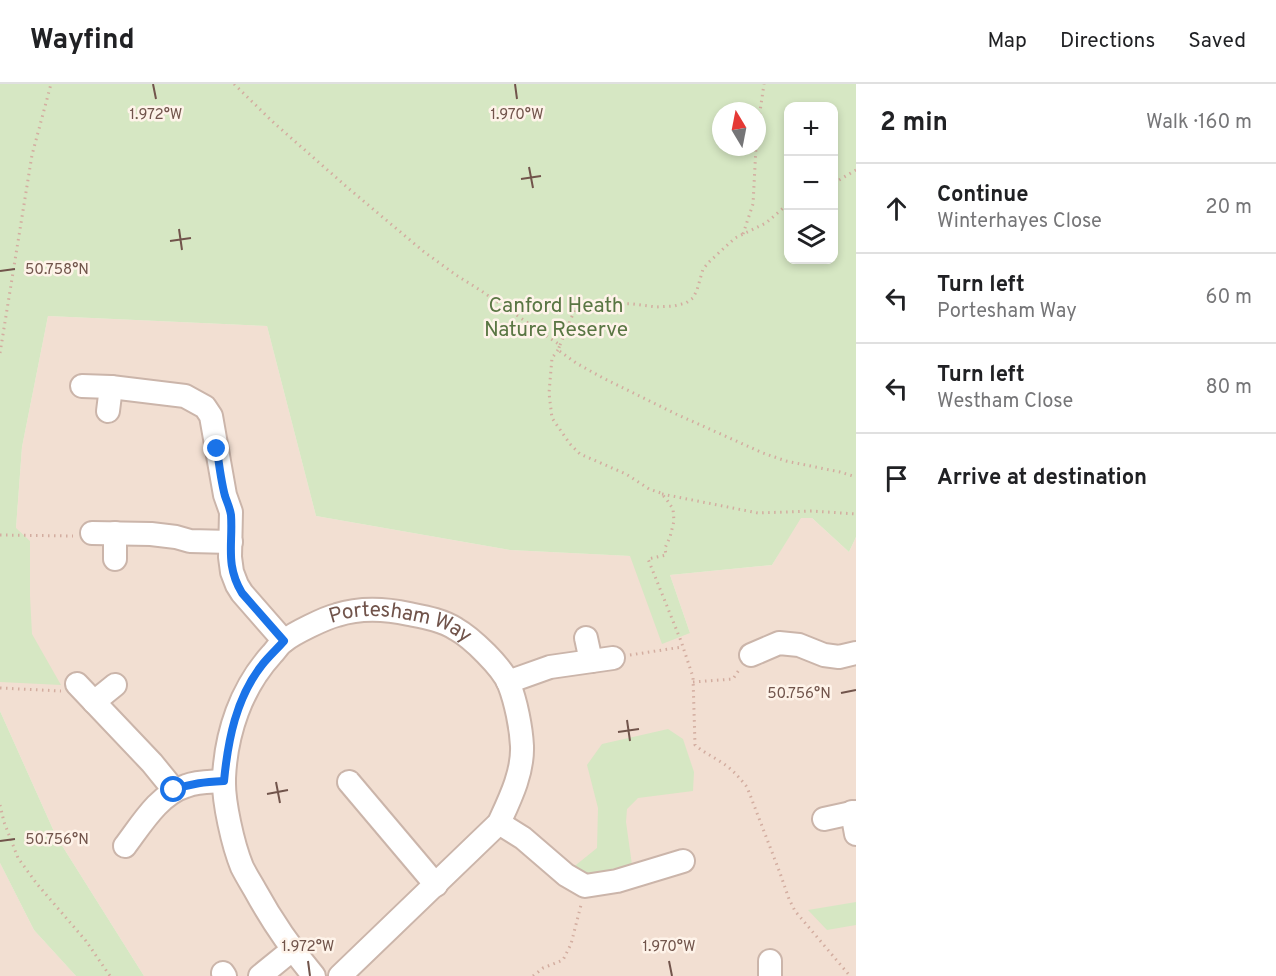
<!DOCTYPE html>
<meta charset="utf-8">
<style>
body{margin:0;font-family:Overpass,sans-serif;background:#f2f2f2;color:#202124}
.controls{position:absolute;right:18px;top:18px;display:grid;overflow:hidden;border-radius:12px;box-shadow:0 3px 9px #0003}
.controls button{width:54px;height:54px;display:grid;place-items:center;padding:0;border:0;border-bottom:2px solid #e0e0e0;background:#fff;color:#202124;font:30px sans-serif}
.compass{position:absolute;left:712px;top:18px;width:54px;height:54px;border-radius:50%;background:#fff;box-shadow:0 3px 9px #0003;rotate:350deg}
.stop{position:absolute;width:18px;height:18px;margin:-14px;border:4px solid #1a73e8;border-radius:50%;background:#fff}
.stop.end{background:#1a73e8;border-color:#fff;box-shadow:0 2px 6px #0008}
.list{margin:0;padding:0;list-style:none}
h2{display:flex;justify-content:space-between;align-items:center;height:78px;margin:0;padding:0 24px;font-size:26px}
h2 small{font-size:20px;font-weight:400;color:#757577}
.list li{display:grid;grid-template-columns:39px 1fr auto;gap:18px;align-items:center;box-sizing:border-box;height:90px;padding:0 24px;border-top:2px solid #e0e0e0}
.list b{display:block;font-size:22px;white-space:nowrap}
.list p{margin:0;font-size:20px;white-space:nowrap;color:#757577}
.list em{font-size:20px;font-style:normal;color:#757577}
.icon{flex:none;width:33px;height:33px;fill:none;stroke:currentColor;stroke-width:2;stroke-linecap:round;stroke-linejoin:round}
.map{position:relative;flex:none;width:856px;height:892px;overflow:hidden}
header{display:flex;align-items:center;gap:36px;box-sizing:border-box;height:84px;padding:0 30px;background:#fff;border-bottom:2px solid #e0e0e0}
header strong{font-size:28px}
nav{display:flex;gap:33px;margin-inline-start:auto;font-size:21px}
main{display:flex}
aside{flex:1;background:#fff}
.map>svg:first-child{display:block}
.residential{fill:#f2dfd2}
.green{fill:#d6e7c3;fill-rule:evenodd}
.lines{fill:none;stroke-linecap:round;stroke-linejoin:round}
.minor-casing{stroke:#cbb5aa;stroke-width:26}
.path{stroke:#d3ada0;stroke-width:3;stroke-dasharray:1.5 4.5;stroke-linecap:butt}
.minor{stroke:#fff;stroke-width:22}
.route{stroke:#1a73e8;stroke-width:8}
.ticks{fill:none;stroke:#71544b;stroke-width:2}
.labels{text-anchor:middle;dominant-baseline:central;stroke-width:5;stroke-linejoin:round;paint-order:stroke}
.park-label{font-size:21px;fill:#597643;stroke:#fef3e9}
.street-label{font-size:21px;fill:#71544b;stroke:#fef3e9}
.ticks-label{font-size:15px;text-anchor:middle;fill:#71544b;stroke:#fef3e9;stroke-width:5;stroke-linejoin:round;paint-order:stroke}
</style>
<header>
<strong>Wayfind</strong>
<nav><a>Map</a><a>Directions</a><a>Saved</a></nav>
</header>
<main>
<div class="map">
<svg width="856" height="892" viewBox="0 0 856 892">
<rect width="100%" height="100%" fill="#faeee3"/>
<g class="residential">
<path d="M 48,232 L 267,242 L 316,432 L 510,466 L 631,472 L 690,549 L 670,491 L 772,481 L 800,434 L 812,434 L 849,468 L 856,453 L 856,892 L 144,892 L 56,752 L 0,627 L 0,464 L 16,444 L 22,363 Z"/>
<path d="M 0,779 L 34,846 L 76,892 L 0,892 Z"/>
</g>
<g class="green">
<path d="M 0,0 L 856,0 L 856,453 L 849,468 L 812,434 L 801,434 L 772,481 L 670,491 L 690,549 L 662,560 L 630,472 L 510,466 L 316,432 L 267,242 L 48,232 L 22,363 L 16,444 L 30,457 L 30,512 L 32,550 L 61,601 L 0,598 ZM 834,22 L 834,176 L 788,176 L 788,22 ZM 721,27 L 757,27 L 757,63 L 721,63 Z"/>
<path d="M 0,627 L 56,752 L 144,892 L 76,892 L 34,846 L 0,779 Z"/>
<path d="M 668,645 L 683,655 L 694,688 L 693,707 L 638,714 L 627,725 L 626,738 L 633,788 L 599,795 L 571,785 L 597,764 L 598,724 L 587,681 L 602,660 Z"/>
<path d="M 856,818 L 856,841 L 827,846 L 808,826 Z"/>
</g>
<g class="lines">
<defs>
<g id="minor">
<path d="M 82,302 L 111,303 L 185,312 L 205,323 L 211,332 L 225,411 L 231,428 L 230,473 L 232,488 L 237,501 L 242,509 L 284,557"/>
<path d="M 108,327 L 111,303"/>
<path d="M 92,449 L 151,450 L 176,453 L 190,457 L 231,458"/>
<path d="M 115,475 L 115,449"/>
<path d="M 586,554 L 591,577"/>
<path d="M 751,571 L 779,559 L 799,561 L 824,571 L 839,573 L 856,569"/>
<path d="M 508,598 L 550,583 L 613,574"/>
<path d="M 77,600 L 152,679 L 174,706"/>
<path d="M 94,618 L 115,601"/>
<path d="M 349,698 L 436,801"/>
<path d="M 852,728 L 856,750"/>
<path d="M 824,735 L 856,728"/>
<path d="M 499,739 L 523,754 L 566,791 L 585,802 L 617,797 L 683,777"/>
<path d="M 125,762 C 141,741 159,710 186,702 C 198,697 211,698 224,697"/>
<path d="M 770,877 L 770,892"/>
<path d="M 223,889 L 225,892"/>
<path d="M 260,892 L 292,866"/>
<path id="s1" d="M 314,892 C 292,866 272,837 255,806 C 251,799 246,791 242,783 C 233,761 223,717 224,694 C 226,649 241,604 272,570 C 276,566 279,560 284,557 C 294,549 325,534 337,531 C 359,524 386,525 409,530 C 424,533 442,536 456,545 C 472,554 502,583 509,600 C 516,618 521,643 522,662 C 523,689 510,715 499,739 L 340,892"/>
</g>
</defs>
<use href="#minor" class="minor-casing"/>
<g class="path">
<path d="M 234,0 L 274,39 L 348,104 L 423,167 L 456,191 L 480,206 L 560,261 L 558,266 L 576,279 L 603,294 L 676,330 L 763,369 L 786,377 L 840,388 L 856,393"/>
<path d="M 757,48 L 764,0"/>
<path d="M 834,99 L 856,86"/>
<path d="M 743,150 L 753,120 L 756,63"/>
<path d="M 560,261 L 578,218 L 633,220 L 656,223 L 674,222 L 686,219 L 693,214 L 697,206 L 703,185 L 710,177 L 735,154 L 766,139 L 788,120"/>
<path d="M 558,266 L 552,274 L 549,309 L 552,334 L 570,360 L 580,370 L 626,390 L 649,405 L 661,409 L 667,416 L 673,425 L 674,437 L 670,453 L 665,464 L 666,471 L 648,475 L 681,557 L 693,593 L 695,661 C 703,668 712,672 721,678 C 731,684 739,693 747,703 L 780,789 L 789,815 L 795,827 L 850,892"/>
<path d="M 0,269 L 32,71 L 51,0"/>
<path d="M 662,410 L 758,429 L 812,427 L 856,430"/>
<path d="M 0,451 L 73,452"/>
<path d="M 630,571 L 682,563"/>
<path d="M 693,598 L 733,595 L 739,586"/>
<path d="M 0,604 L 61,607"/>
<path d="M 0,721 L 4,738 L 18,774 L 37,800 L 86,857 L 110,892"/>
<path d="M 533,892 L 543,884 L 563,876 L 571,860 L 581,821"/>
</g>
<use href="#minor" class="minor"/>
</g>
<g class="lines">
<path class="route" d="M 174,706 C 191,699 206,698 224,697 C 228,656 236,614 262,581 C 268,573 277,565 284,557 L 242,509 C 225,481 233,460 231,431 C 230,424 227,418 225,412 C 221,397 219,381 217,365"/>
</g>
<path class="ticks" d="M 153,0 L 156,15M 515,0 L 517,15M 529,83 L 533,104M 521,95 L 541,92M 179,145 L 182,166M 170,157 L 191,154M 0,187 L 15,185M 841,609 L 856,606M 627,636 L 630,657M 618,648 L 639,645M 276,698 L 280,719M 267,710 L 288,706M 0,757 L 15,755M 308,877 L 310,892M 669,877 L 672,892"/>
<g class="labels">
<g class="park-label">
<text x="556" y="222">Canford Heath<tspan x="556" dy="24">Nature Reserve</tspan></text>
</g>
<g class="street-label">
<text stroke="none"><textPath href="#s1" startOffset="500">Portesham Way</textPath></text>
</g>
</g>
<g class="ticks-label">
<text x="156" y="35">1.972°W</text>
<text x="517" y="35">1.970°W</text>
<text x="57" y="190">50.758°N</text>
<text x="799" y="614">50.756°N</text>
<text x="57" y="760">50.756°N</text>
<text x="308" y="867">1.972°W</text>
<text x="669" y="867">1.970°W</text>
</g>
</svg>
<div class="controls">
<button>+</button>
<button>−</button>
<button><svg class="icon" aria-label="layers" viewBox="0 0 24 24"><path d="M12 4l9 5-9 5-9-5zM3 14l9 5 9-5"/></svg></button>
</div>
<svg class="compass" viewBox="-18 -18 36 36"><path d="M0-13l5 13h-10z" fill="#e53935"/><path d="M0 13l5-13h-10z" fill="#757577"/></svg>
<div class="stop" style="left:174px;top:706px"></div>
<div class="stop end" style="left:217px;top:365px"></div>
</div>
<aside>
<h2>2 min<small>Walk · 160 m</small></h2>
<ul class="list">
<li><svg class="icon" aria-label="ahead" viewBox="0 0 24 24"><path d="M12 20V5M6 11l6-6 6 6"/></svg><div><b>Continue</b><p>Winterhayes Close</p></div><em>20 m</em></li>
<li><svg class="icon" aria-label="left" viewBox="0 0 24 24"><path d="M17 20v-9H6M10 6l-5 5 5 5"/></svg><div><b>Turn left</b><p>Portesham Way</p></div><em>60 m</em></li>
<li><svg class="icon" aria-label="left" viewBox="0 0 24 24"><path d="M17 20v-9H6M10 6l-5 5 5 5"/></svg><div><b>Turn left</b><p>Westham Close</p></div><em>80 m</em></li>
<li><svg class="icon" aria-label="arrive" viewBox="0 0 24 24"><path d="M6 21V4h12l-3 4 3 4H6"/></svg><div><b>Arrive at destination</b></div></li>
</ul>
</aside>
</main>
